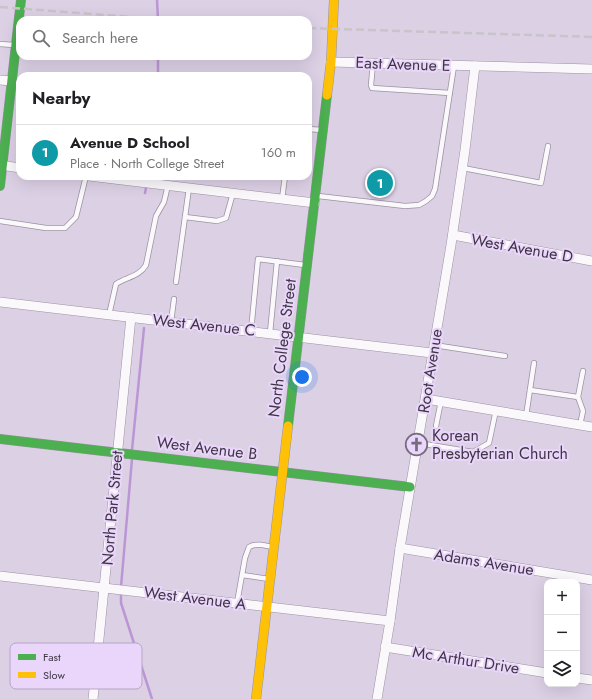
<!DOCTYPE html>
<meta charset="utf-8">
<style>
body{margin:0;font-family:Jost,sans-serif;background:#f2f2f2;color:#202124}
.controls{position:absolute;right:12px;bottom:12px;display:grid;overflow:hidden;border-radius:8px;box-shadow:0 4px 16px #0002}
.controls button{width:36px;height:36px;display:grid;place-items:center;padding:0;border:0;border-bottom:1px solid #e0e0e0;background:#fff;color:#202124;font:20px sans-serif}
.you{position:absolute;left:302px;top:377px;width:14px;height:14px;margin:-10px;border:3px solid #fff;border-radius:50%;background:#1a73e8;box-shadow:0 0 0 6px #1a73e833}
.badge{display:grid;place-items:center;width:26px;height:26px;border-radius:50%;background:#db2777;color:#fff;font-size:13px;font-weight:700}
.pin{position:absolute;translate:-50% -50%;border:2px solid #fff;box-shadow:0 1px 4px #0006}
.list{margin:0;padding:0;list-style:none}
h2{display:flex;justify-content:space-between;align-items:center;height:52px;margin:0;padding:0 16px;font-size:17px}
h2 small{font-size:13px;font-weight:400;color:#757577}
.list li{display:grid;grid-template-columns:26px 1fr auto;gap:12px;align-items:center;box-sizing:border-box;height:56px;padding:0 16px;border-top:1px solid #e0e0e0}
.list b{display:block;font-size:15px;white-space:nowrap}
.list p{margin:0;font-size:13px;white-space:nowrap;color:#757577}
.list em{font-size:13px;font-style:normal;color:#757577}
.icon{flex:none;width:22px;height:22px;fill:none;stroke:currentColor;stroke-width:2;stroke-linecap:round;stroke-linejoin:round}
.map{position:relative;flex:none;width:592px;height:699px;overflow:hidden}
.search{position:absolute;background:#fff;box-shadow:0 4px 16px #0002;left:16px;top:16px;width:296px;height:44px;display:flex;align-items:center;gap:10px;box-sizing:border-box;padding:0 14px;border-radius:12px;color:#757577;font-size:15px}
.panel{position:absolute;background:#fff;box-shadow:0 4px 16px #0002;left:16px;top:72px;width:296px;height:108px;border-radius:12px}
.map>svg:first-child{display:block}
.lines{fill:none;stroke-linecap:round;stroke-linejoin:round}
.stream{stroke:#bb96d4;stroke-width:2.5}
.lane-casing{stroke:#9b92a2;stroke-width:6}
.street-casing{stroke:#9b92a2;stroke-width:10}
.fast-casing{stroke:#9b92a2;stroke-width:10}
.slow-casing{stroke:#9b92a2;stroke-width:10}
.lane{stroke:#faf8fb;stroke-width:4.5}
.street{stroke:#faf8fb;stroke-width:9}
.fast{stroke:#4caf50;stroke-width:9}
.slow{stroke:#ffc107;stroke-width:9}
.rail{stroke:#c8c4ca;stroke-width:2.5;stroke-dasharray:8 4;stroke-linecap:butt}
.labels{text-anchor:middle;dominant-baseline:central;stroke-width:4;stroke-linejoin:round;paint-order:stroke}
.street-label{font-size:16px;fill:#3f3645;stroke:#ead5fb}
.poi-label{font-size:16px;fill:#3f3645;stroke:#ead5fb;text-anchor:start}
.key{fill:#ead5fb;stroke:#b7a5c4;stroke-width:1}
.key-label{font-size:11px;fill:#3f3645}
</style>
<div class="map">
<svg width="592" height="699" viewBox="0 0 592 699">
<rect width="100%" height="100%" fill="#dcd0e5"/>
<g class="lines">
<g class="stream">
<path d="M 157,0 L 158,20"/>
<path d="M 158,76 L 158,56"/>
<path d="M 145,193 L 146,188"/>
<path d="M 132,450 L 144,328"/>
<path d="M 121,587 L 132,459"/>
<path d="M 121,592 L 121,603 L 152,699"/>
</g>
<defs>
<g id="lane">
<path d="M 0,44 L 14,45"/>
<path d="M 373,63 L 371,85 L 372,88 L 450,93"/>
<path d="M 308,129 L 322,130"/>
<path d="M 463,168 L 541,183 L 548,146"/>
<path d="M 318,196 L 405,206 L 419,205 L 426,201 L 432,196 L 435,189 L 454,66"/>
<path d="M 282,199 L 285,176"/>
<path d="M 185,217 L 217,221 L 226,218 L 233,193"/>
<path d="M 0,221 L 46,228 L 65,228 L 76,217 L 86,176"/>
<path d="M 176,282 L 189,188"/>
<path d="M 109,315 L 116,284 C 126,277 139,277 146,265 L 156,216 L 164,202 L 168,185"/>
<path d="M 171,322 L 174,299"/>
<path d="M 251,331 L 258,259 L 305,265"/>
<path d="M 270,333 L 277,261"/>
<path d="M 434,345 L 505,356"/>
<path d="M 530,390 L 578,397"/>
<path d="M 526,416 L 534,363"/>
<path d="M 580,425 L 583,411 L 578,397 L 583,371"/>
<path d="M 436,426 L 441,401"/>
<path d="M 418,443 L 473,452 L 489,443 L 496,410"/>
<path d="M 242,575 L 269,579"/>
<path d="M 237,603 L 245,558 L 249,547 C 256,543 264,545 272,547"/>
</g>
<g id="street">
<path d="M 331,62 L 592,69"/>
<path d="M 0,80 L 11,81"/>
<path d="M 0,165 L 20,168"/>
<path d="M 89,176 L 315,203"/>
<path d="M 453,235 L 592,261"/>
<path d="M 0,302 L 432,353"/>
<path d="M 426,399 L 592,427"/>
<path d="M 400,548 L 592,580"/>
<path d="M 0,576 L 390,621"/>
<path d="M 385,647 L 547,673"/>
<path d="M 577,678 L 592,680"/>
<path d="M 93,699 L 131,317"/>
<path d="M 377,699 L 390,621 L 400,548 L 451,245 L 465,150 L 475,66"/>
</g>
<g id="fast">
<path d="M 0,186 L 21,0"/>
<path d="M 288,426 L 327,95"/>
<path d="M 0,439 L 410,487"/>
</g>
<g id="slow">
<path d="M 327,95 L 331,62 L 334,0"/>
<path d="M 256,699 L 288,426"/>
</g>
</defs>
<use href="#lane" class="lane-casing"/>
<use href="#street" class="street-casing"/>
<use href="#fast" class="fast-casing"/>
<use href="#slow" class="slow-casing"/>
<use href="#lane" class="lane"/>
<use href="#street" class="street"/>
<use href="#fast" class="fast"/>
<use href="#slow" class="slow"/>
<g class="rail">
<path d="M 0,7 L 171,20"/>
<path d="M 308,28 L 592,37"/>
</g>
</g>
<defs>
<symbol id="church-ring" viewBox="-11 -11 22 22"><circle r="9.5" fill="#ead5fb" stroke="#766c7d" stroke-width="1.5"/><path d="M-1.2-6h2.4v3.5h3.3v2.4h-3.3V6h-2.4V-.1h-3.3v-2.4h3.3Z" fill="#766c7d"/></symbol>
</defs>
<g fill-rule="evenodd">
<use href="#church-ring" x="404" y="432" width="25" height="25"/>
</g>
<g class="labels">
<g class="street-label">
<text transform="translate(403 64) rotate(2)">East Avenue E</text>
<text transform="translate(522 248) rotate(10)">West Avenue D</text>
<text transform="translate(204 325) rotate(6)">West Avenue C</text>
<text transform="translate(282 348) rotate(-83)">North College Street</text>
<text transform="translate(430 371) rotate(-81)">Root Avenue</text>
<text transform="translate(207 448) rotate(7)">West Avenue B</text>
<text transform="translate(112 508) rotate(-85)">North Park Street</text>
<text transform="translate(484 562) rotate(9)">Adams Avenue</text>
<text transform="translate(195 598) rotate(7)">West Avenue A</text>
<text transform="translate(466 660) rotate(9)">Mc Arthur Drive</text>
</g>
<g class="poi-label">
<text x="432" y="435">Korean<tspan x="432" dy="18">Presbyterian Church</tspan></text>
</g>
</g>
<rect x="10" y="643" width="132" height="46" rx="6" class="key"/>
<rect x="18" y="654" width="18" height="6" fill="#4caf50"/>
<rect x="18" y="672" width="18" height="6" fill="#ffc107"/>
<g class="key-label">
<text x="43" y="661">Fast</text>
<text x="43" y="679">Slow</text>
</g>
</svg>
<div class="controls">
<button>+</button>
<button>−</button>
<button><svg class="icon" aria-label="layers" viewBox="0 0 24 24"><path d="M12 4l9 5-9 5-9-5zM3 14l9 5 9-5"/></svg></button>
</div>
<div class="you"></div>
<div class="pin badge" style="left:380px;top:183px;background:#0f9aa8">1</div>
<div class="search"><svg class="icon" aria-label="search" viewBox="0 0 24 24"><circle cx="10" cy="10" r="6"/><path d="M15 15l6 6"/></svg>Search here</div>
<section class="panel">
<h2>Nearby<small></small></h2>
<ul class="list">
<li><span class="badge" style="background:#0f9aa8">1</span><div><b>Avenue D School</b><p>Place · North College Street</p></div><em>160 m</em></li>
</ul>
</section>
</div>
